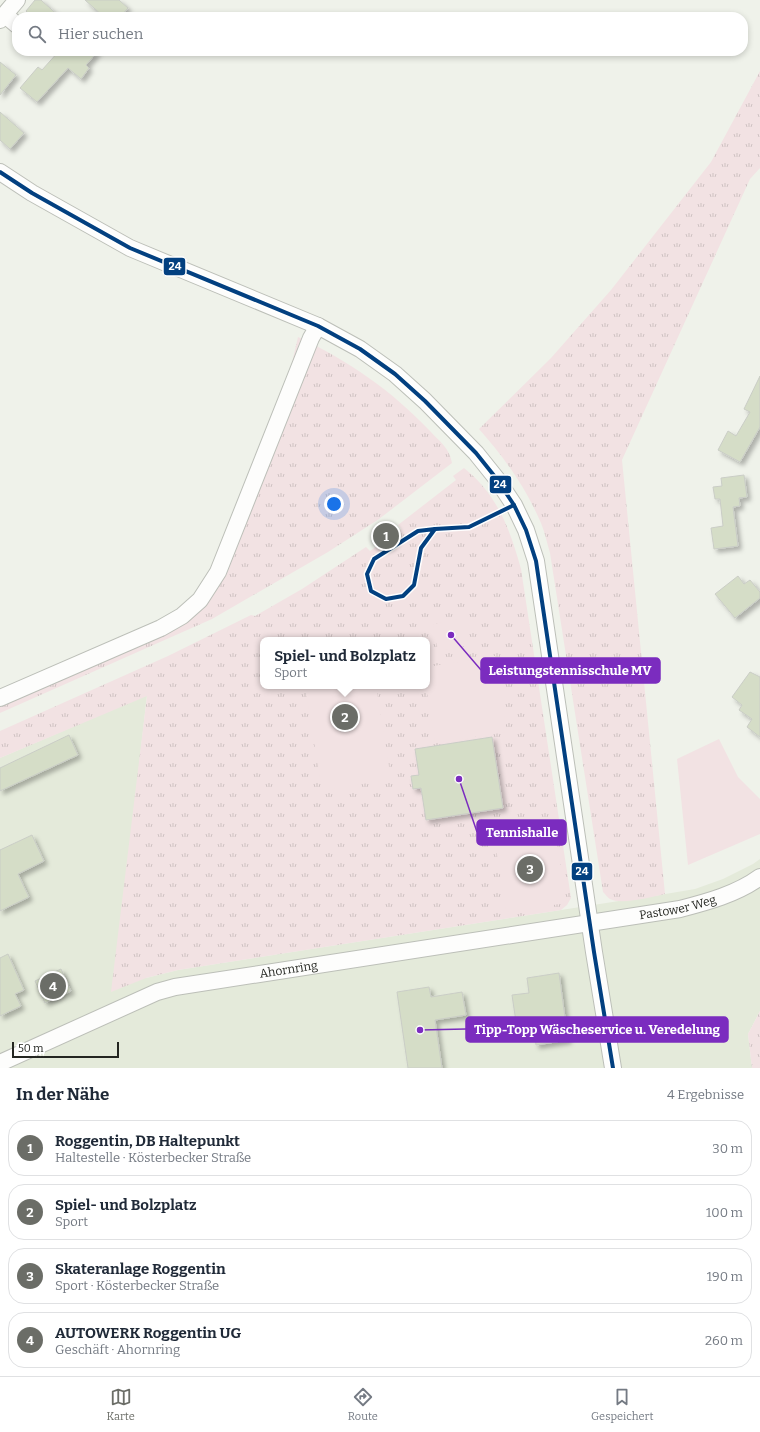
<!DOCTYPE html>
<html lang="de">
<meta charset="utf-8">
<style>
body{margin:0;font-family:Bitter,serif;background:#f2f2f3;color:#1f2937}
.scale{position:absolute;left:12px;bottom:10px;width:107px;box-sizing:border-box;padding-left:4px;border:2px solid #242621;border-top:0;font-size:11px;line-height:14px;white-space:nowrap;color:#242621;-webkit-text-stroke:3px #fff;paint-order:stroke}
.you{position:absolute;left:334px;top:504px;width:14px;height:14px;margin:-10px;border:3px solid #fff;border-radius:50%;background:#1a73e8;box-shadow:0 0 0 6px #1a73e833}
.badge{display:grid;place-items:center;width:26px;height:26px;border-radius:50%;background:#6b6d67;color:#fff;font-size:13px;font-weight:700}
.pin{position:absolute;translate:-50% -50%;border:2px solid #fff;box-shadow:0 1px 4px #0006}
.popup{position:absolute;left:260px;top:637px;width:170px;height:52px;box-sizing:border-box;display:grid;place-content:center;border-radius:8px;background:#fff;filter:drop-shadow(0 1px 3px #0005);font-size:13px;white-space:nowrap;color:#747a83}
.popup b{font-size:15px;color:#1f2937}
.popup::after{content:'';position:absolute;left:50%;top:100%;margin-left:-8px;border:8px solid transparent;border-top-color:#fff}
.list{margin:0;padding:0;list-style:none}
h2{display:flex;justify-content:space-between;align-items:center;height:52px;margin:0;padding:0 16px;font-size:17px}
h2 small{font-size:13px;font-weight:400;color:#747a83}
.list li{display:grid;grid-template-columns:26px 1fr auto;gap:12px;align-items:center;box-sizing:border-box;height:56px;margin:0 8px 8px;padding:0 8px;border:1px solid #e0e1e3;border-radius:16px}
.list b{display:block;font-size:15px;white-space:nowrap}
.list p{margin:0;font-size:13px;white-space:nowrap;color:#747a83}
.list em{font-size:13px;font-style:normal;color:#747a83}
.icon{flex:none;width:22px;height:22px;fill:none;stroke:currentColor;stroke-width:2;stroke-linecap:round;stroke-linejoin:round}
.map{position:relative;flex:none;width:760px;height:1068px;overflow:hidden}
.search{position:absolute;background:#fff;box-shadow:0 2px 6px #0003;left:12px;right:12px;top:12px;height:44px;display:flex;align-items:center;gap:10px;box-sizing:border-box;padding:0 14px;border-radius:16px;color:#747a83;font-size:15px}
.sheet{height:308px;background:#fff}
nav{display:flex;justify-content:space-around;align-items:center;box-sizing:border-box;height:56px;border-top:1px solid #e0e1e3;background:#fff;font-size:11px;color:#747a83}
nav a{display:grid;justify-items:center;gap:2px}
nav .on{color:#6b6d67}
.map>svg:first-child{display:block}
.built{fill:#e4eada}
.grass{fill:url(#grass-tufts);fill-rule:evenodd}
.green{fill:#f2e2e3}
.building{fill:#d5ddc7;stroke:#cacdc6;filter:url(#shadow)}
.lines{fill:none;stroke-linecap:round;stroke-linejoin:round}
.minor-casing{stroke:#bcbfb8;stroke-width:18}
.minor{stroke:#fdfdfc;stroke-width:16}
.bus-1-casing{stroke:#fff;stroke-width:7}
.bus-1{stroke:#024080;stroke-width:4}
.labels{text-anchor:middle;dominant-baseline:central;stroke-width:3.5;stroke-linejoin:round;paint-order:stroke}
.street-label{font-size:12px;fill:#242621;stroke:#fff}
.leader{fill:none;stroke:#7b2cbf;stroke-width:1.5}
.callout-dot{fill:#7b2cbf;stroke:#fff;stroke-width:1.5}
.callout{fill:#7b2cbf;stroke:#7b2cbf;stroke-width:1.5}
.callout-label{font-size:13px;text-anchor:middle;font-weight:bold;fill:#fff}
.line-badge{stroke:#fff;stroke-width:1.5}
.badge-label{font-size:11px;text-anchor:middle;font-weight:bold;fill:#fff}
</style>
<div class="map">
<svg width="760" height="1068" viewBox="0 0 760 1068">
<defs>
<pattern id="grass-tufts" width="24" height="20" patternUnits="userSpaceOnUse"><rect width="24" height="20" fill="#f2e2e3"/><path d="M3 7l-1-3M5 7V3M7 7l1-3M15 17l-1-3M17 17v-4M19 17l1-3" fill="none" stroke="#cfc2c2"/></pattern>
<filter id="shadow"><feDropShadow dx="3.5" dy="3.5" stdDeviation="2" flood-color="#0004"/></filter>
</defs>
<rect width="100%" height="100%" fill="#eff2ea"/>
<path class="built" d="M 147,695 L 130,845 L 146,978 L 178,970 L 619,901 L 630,900 L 695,889 L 723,879 L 753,864 L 760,859 L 760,1011 L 748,1034 L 752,1068 L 0,1068 L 0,758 Z"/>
<g class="grass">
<path d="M 760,71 L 760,168 L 750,179 L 622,460 L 665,894 C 651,897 622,905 610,899 C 608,898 605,894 603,892 L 550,553 C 547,543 545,533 541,523 C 526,488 504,457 479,429 L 551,358 L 611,290 L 711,162 Z"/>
<path d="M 298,337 C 349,361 391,390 430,431 C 440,442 449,447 452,463 L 379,519 L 328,552 L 212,619 L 0,713 L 0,691 L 177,612 L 200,590 L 216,562 L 288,380 Z"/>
<path d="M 464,468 C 497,494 510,529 521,569 L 571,898 L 567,905 L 561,910 L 178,970 L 146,978 L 111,992 L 147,696 L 0,758 L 0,731 L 168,656 L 251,615 L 255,616 L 302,589 L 366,547 L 370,551 L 401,529 L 398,525 L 456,480 L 453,476 ZM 263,640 L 427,640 L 427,686 L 263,686 Z"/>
<path d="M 760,1011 L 760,1068 L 752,1068 L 748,1034 Z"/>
</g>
<g class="green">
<path d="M 465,618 L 470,645 L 438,651 L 433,624 Z"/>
<path d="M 495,656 L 507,732 L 435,743 L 426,686 L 427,686 L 427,667 Z"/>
<path d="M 305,686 L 376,686 L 391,779 L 322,791 Z"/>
<path d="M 719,739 L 738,777 L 760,799 L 760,834 L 688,865 L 677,759 Z"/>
<path d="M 554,826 L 566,903 L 506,912 L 494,835 Z"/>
</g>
<g class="building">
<path d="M 35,0 L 41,0 L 60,17 L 32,17 L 26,11 Z"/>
<path d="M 85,0 L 119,0 L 128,8 L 120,17 L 104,17 Z"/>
<path d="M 59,51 L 98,51 L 86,65 L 89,68 L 81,79 L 68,68 L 37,102 L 20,88 L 38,67 L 42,70 Z"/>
<path d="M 0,62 L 16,75 L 0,95 Z"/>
<path d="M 0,112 L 24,133 L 10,149 L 0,140 Z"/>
<path d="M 760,376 L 760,427 L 740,462 L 718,450 L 728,431 L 736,436 L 750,412 L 744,409 Z"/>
<path d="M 744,475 L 747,497 L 739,498 L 740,506 L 733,507 L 738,546 L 714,549 L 711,528 L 723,526 L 720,499 L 715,499 L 713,487 L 722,486 L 721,478 Z"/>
<path d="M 738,576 L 744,584 L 750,580 L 760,592 L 760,598 L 735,618 L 715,594 Z"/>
<path d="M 750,672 L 760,677 L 760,737 L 747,727 L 752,719 L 739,710 L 742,705 L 732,697 Z"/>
<path d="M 69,735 L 78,755 L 0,791 L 0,768 Z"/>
<path d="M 492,737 L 503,808 L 426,820 L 421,788 L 413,789 L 411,776 L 419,775 L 415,749 Z"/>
<path d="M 32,835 L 44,861 L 18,874 L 29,897 L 0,911 L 0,850 Z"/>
<path d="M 8,954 L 24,990 L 15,994 L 21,1006 L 0,1016 L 0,958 Z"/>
<path d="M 61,969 L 71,991 L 45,1003 L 35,981 Z"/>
<path d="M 559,973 L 568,1040 L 536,1045 L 533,1020 L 516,1022 L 512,995 L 529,993 L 527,978 Z"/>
<path d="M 429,987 L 431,997 L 462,992 L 466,1015 L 435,1020 L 442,1068 L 408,1068 L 397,992 Z"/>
</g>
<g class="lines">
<defs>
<g id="minor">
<path d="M 5,15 L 17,25"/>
<path d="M 0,20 L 17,0"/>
<path d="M 0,172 L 32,193 L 130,248 L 318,326 L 360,349 L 395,374 L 425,401 L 476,453 L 496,478 L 514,505 L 526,530 L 536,561 L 594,952 L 613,1068"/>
<path d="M 0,698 L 161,628 L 182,616 L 200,600 L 218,572 L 311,338 L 318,326"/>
<path id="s1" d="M 0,1063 L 157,992 L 175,987 L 680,909 C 707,902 737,894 760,877"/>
</g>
</defs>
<use href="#minor" class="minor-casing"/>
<use href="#minor" class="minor"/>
<defs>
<g id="bus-1">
<path d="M 0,172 L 32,193 L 130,248 L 318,326 L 360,349 L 395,374 L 425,401 L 476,453 L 496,478 L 514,505 L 526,530 L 536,561 L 594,952 L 613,1068"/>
<path d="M 435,529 L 421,548 L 414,585 L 403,596 L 386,599 L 371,591 L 367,574 L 374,559 L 418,531 Z"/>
<path d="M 435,529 L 469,527 L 514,505"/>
</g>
</defs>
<use href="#bus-1" class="bus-1-casing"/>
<use href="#bus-1" class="bus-1"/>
</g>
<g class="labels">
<g class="street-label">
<text stroke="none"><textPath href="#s1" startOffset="700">Pastower Weg</textPath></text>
<text stroke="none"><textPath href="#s1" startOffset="306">Ahornring</textPath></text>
</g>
</g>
<path class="leader" d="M451 635L481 670M459 779L477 832M420 1030L466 1029"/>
<g class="callout-dot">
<circle cx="451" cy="635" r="4"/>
<circle cx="459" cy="779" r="4"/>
<circle cx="420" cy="1030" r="4"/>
</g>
<g class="callout">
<rect x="481" y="658" width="179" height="25" rx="4"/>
<rect x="477" y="820" width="89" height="25" rx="4"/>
<rect x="466" y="1017" width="262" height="25" rx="4"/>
</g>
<g class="callout-label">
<text x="570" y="675">Leistungstennisschule MV</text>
<text x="522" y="837">Tennishalle</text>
<text x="597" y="1034">Tipp-Topp Wäscheservice u. Veredelung</text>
</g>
<g class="line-badge">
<rect x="163" y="257" width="23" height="19" rx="4" fill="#024080"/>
<rect x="489" y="475" width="23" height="19" rx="4" fill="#024080"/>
<rect x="571" y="862" width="22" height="19" rx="4" fill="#024080"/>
</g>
<g class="badge-label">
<text x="175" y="270">24</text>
<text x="500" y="488">24</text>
<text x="582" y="875">24</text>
</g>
</svg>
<div class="scale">50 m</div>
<div class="you"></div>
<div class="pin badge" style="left:386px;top:536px">1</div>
<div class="pin badge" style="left:345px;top:717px">2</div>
<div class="popup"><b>Spiel- und Bolzplatz</b>Sport</div>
<div class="pin badge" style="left:530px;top:869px">3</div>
<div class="pin badge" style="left:53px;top:986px">4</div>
<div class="search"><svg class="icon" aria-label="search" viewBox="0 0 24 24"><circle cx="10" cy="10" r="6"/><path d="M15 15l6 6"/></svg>Hier suchen</div>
</div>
<section class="sheet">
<h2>In der Nähe<small>4 Ergebnisse</small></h2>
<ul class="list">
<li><span class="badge">1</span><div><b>Roggentin, DB Haltepunkt</b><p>Haltestelle · Kösterbecker Straße</p></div><em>30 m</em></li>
<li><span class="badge">2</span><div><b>Spiel- und Bolzplatz</b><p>Sport</p></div><em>100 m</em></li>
<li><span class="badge">3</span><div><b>Skateranlage Roggentin</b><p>Sport · Kösterbecker Straße</p></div><em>190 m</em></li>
<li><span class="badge">4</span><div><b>AUTOWERK Roggentin UG</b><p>Geschäft · Ahornring</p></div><em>260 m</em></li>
</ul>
</section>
<nav>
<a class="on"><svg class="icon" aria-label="map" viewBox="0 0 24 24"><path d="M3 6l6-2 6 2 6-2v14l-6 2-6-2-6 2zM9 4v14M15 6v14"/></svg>Karte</a>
<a><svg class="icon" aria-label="directions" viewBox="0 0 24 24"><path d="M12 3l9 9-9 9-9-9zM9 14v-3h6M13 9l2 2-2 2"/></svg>Route</a>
<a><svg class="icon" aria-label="saved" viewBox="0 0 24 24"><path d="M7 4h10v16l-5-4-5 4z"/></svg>Gespeichert</a>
</nav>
